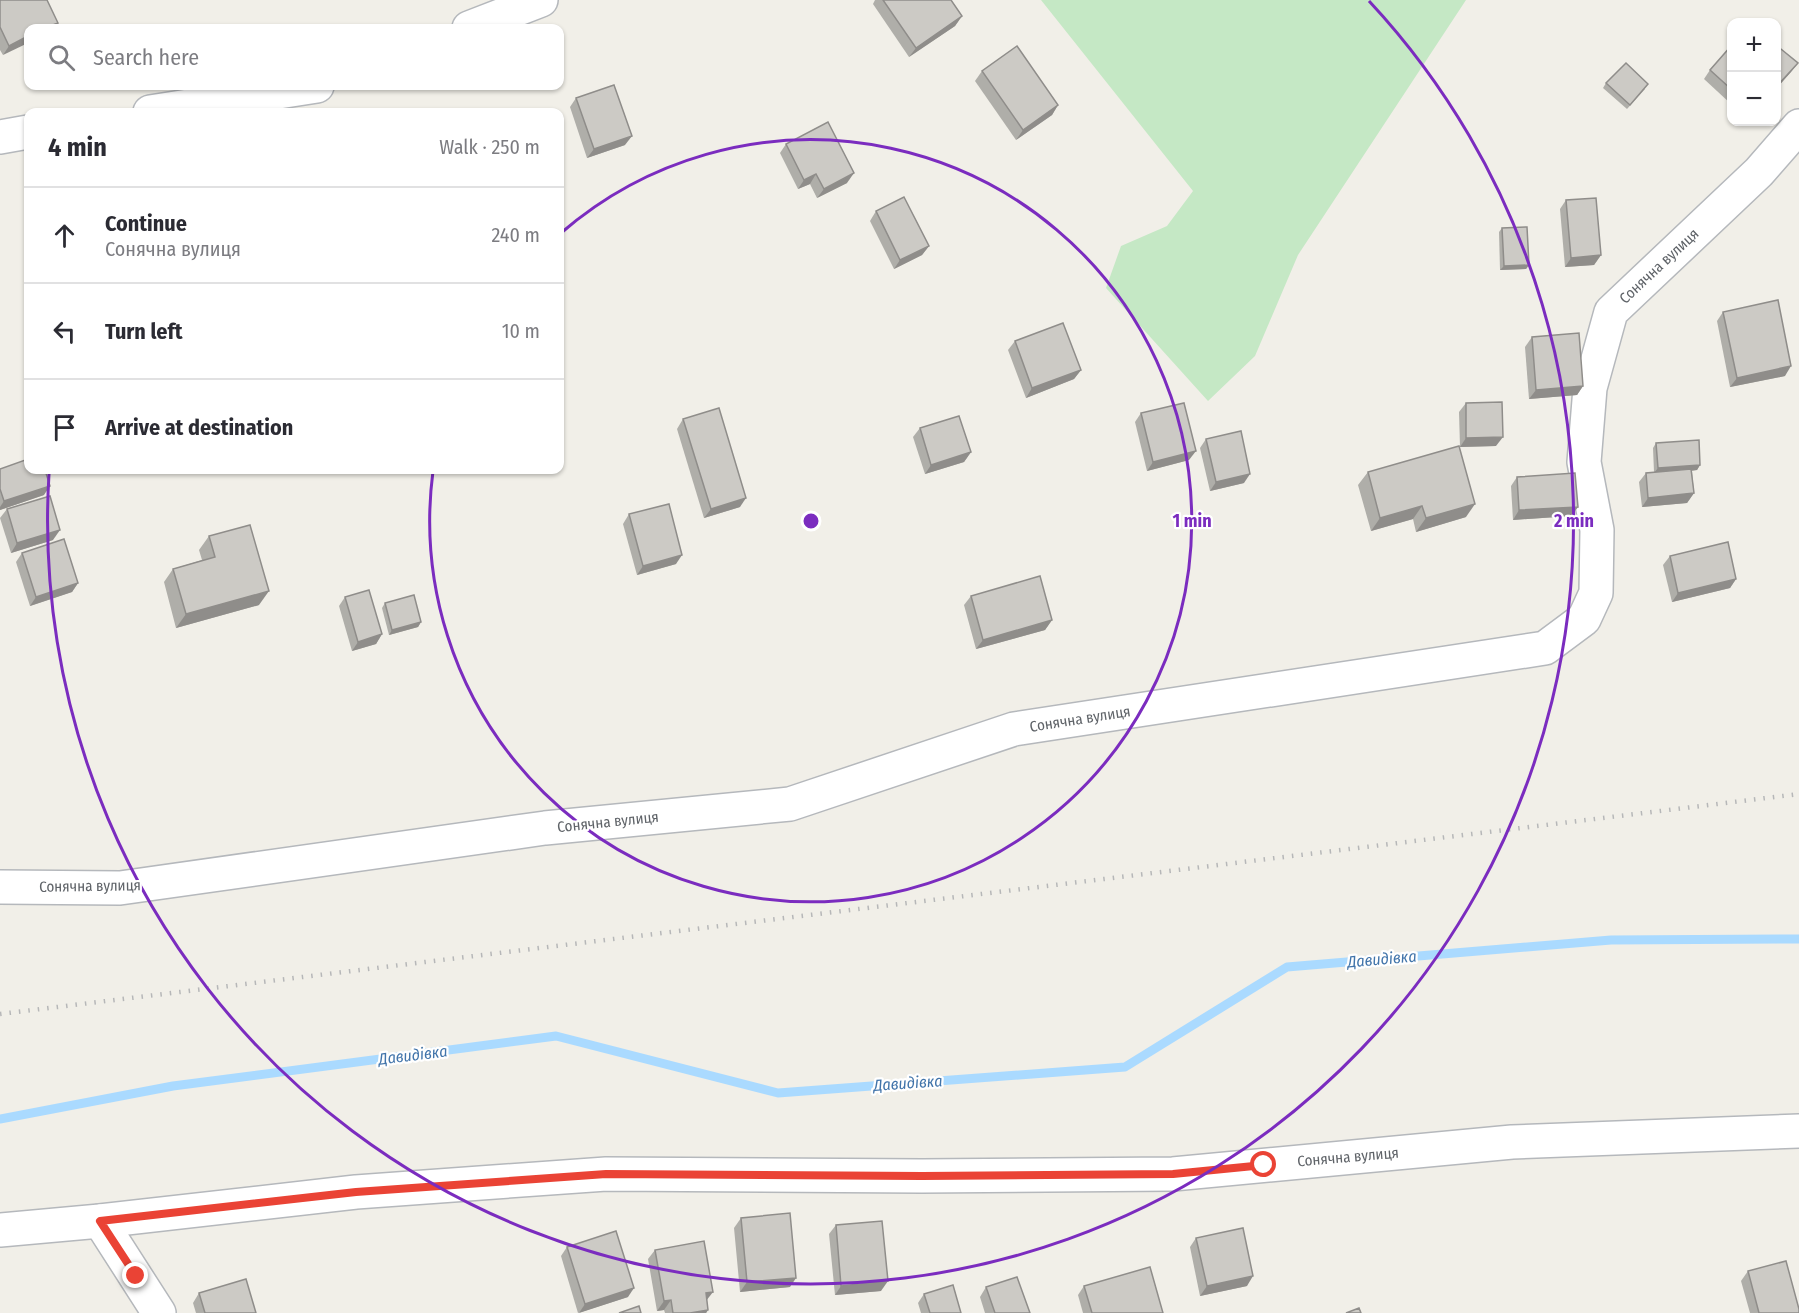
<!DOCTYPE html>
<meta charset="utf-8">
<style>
body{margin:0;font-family:"Fira Sans Condensed",sans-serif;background:#f7f7f7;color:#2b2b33}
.controls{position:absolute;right:18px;top:18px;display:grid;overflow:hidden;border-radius:12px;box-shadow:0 2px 4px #0004}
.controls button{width:54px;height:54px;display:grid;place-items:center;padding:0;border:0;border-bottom:2px solid #e1e1e2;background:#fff;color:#2b2b33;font:30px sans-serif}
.stop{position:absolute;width:18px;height:18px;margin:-14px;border:4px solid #ea4335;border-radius:50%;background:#fff}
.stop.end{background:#ea4335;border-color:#fff;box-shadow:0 2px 6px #0008}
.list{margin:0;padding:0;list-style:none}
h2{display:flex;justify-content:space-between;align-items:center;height:78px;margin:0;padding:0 24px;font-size:26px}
h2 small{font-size:20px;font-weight:400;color:#7c7c81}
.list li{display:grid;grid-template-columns:39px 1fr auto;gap:18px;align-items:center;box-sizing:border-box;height:96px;padding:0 24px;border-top:2px solid #e1e1e2}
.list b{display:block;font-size:22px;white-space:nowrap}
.list p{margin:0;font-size:20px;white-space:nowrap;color:#7c7c81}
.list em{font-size:20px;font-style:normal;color:#7c7c81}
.icon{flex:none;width:33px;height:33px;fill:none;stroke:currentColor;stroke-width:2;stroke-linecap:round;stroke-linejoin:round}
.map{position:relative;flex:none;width:1799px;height:1313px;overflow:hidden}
.search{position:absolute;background:#fff;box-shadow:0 2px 4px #0004;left:24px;top:24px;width:540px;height:66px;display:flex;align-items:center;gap:15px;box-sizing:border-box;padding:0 21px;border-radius:12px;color:#7c7c81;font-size:22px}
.panel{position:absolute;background:#fff;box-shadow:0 2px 4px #0004;left:24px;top:108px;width:540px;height:366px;border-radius:12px}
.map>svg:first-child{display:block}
.green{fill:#c5e8c5}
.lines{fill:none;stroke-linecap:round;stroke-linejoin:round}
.stream{stroke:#aadaff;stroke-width:9}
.minor-casing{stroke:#b5b8bc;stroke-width:36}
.minor{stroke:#fff;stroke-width:33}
.rail{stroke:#b6b7b8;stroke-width:4.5;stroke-dasharray:1.5 8;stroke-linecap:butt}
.wall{fill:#afaea9}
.shaded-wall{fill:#8f8d8a}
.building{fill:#cccac5;stroke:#8f8d8a;stroke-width:1.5}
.route{stroke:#ea4335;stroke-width:8}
.ring{fill:none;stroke:#7b2cbf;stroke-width:3}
.labels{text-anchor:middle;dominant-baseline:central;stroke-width:4.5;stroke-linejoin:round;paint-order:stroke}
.street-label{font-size:15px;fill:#5f6368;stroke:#fff}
.water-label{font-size:16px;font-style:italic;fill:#4174aa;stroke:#fff}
.centre{fill:#7b2cbf;stroke:#fff;stroke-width:3}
.ring-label{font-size:18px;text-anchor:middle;font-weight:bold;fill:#7b2cbf;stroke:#fff;stroke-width:4.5;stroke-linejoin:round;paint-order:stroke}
</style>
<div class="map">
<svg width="1799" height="1313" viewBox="0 0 1799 1313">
<rect width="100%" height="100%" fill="#f1efe8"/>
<path class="green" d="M 1041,0 L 1466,0 L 1298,255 L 1255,356 L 1208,401 L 1106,288 L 1121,246 L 1167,226 L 1193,191 Z"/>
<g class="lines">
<path class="stream" d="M 0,1119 L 173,1086 L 556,1036 L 778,1093 L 1125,1067 L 1287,967 L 1611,940 L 1799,939"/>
<defs>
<g id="minor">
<path d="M 469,28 L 541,0"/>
<path d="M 150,112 L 317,86"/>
<path d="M 0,137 L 28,132"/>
<path d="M 0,887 L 120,888 L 545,828 L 790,804 L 1014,729 L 1545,648 L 1584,619 L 1596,593 L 1597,530 L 1584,462 L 1590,388 L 1611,312 L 1759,172 L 1799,126"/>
<path d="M 100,1221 L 159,1313"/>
<path d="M 0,1230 L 100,1221 L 356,1192 L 606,1174 L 922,1176 L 1173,1174 L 1512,1142 L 1799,1131"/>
</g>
</defs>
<use href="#minor" class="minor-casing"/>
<use href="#minor" class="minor"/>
<path class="rail" d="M 0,1014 L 1799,794"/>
</g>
<g class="wall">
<path d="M 0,0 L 58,23 L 53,28 L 28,28 L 3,55 L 0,50 Z"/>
<path d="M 875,0 L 951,0 L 962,16 L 955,26 L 909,57 L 873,4 Z"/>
<path d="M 1731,46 L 1731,104 L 1704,79 L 1710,70 Z"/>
<path d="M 982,71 L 1058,105 L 1052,115 L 1016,140 L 975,81 Z"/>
<path d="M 1606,83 L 1645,89 L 1627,109 L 1603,88 Z"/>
<path d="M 576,98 L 625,145 L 587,158 L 570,107 Z"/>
<path d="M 786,144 L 847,183 L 817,198 L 810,184 L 798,189 L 780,153 Z"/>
<path d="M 1566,200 L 1601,255 L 1594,265 L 1565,267 L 1560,209 Z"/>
<path d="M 876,211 L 929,246 L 922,255 L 894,269 L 870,221 Z"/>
<path d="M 1502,228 L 1529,265 L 1526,269 L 1500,270 L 1499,232 Z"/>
<path d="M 1723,312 L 1785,376 L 1730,387 L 1717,321 Z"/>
<path d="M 1532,337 L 1583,386 L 1577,395 L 1529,399 L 1525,347 Z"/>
<path d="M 1015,341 L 1081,370 L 1074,379 L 1026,398 L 1008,350 Z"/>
<path d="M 1466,403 L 1496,446 L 1460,447 L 1459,412 Z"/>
<path d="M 1141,413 L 1189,460 L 1147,471 L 1135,422 Z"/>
<path d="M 683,419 L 740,507 L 704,518 L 677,429 Z"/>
<path d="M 920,428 L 971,452 L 964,462 L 925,474 L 913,437 Z"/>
<path d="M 1206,439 L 1244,483 L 1210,491 L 1200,448 Z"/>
<path d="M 1656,443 L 1700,465 L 1697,470 L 1692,471 L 1694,493 L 1687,503 L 1642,507 L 1639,482 L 1646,473 L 1654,472 L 1653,448 Z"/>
<path d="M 0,469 L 44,495 L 0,510 Z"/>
<path d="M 1368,472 L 1466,517 L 1416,532 L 1413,519 L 1371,531 L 1358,485 Z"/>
<path d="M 1517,477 L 1578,507 L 1571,516 L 1513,520 L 1511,486 Z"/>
<path d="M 7,509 L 53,540 L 11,553 L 0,518 Z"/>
<path d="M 629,514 L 676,564 L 637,575 L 623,524 Z"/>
<path d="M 209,536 L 259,605 L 176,628 L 164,582 L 173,569 L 202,560 L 199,550 Z"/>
<path d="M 22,553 L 78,583 L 72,592 L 30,606 L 16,562 Z"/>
<path d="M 1670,556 L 1736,579 L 1730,588 L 1672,602 L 1663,565 Z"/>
<path d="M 971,596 L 1052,620 L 1045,630 L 976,649 L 964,605 Z"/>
<path d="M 345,597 L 382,634 L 376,644 L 352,651 L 339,606 Z"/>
<path d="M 385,603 L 421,622 L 418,627 L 389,635 L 382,608 Z"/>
<path d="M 741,1218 L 790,1287 L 740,1292 L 734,1228 Z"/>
<path d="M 836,1225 L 881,1291 L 835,1295 L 829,1234 Z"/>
<path d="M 1196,1238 L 1247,1286 L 1200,1296 L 1190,1247 Z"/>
<path d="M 567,1247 L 628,1297 L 578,1313 L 561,1256 Z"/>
<path d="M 655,1250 L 707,1300 L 708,1310 L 706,1313 L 665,1313 L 664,1310 L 657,1311 L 648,1259 Z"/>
<path d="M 1748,1271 L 1799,1313 L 1750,1313 L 1741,1281 Z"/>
<path d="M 1084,1286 L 1163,1313 L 1083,1313 L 1078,1295 Z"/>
<path d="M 986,1287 L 1030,1313 L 985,1313 L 980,1297 Z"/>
<path d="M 199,1293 L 256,1313 L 196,1313 L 193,1303 Z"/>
<path d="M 924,1294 L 961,1313 L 921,1313 L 918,1303 Z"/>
</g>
<g class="shaded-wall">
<path d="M 962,16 L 955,26 L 909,57 L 916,48 Z"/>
<path d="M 58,23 L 53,28 L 45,28 Z"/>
<path d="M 28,36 L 28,43 L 3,55 L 9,46 Z"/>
<path d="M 1798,63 L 1791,72 L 1776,89 L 1776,87 Z"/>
<path d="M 1058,105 L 1052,115 L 1016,140 L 1023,130 Z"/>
<path d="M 632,136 L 625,145 L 587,158 L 594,149 Z"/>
<path d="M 854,173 L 847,183 L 817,198 L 824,189 Z"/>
<path d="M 816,174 L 810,184 L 798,189 L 804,180 Z"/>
<path d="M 929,246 L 922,255 L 894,269 L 900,260 Z"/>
<path d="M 1601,255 L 1594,265 L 1565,267 L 1571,258 Z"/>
<path d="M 1529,265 L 1526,269 L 1500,270 L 1504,266 Z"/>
<path d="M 1791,366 L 1785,376 L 1730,387 L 1737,378 Z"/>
<path d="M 1081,370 L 1074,379 L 1026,398 L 1032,388 Z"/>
<path d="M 1583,386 L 1577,395 L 1529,399 L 1536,390 Z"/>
<path d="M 1503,437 L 1496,446 L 1460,447 L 1466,438 Z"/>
<path d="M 1196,451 L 1189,460 L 1147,471 L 1153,462 Z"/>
<path d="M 971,452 L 964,462 L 925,474 L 931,465 Z"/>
<path d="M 1700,465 L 1697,470 L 1654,473 L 1658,468 Z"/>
<path d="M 1250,474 L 1244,483 L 1210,491 L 1216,482 Z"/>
<path d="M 50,486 L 44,495 L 0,510 L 0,507 L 4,501 Z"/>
<path d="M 1694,493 L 1687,503 L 1642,507 L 1648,498 Z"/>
<path d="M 746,498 L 740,507 L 704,518 L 711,509 Z"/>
<path d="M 1475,504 L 1466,517 L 1416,532 L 1426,518 Z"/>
<path d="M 1422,506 L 1413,519 L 1371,531 L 1380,518 Z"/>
<path d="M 1578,507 L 1571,516 L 1513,520 L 1519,510 Z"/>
<path d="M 60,530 L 53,540 L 11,553 L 17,543 Z"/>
<path d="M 682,555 L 676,564 L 637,575 L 643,566 Z"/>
<path d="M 1736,579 L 1730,588 L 1672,602 L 1678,593 Z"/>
<path d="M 78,583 L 72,592 L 30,606 L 36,597 Z"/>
<path d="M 269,591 L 259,605 L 176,628 L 186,614 Z"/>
<path d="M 1052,620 L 1045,630 L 976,649 L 983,640 Z"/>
<path d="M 421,622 L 418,627 L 389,635 L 392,630 Z"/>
<path d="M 382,634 L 376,644 L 352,651 L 358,642 Z"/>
<path d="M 1253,1276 L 1247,1286 L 1200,1296 L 1207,1286 Z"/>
<path d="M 796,1278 L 790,1287 L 740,1292 L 747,1282 Z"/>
<path d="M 888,1281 L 881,1291 L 835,1295 L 841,1286 Z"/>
<path d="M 634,1288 L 628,1297 L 579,1313 L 585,1304 Z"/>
<path d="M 713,1292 L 706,1301 L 706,1293 Z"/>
<path d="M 671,1300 L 664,1310 L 657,1311 L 664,1301 Z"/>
<path d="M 708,1310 L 706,1313 L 690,1313 Z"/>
</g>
<g class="building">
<path d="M 0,0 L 47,0 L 58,23 L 45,28 L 28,28 L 28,36 L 9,46 L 0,27 Z"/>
<path d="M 883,0 L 951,0 L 962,16 L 916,48 Z"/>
<path d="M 1776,45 L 1798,63 L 1776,87 Z"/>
<path d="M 1017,46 L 1058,105 L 1023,130 L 982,71 Z"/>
<path d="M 1731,46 L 1731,89 L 1710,70 Z"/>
<path d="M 1626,63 L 1648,84 L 1630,105 L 1606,83 Z"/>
<path d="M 614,85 L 632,136 L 594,149 L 576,98 Z"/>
<path d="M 828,122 L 854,173 L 824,189 L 816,174 L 804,180 L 786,144 Z"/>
<path d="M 904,197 L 929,246 L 900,260 L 876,211 Z"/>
<path d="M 1596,198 L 1601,255 L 1571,258 L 1566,200 Z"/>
<path d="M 1527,227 L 1529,265 L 1504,266 L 1502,228 Z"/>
<path d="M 1778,300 L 1791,366 L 1737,378 L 1723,312 Z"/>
<path d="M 1063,323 L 1081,370 L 1032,388 L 1015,341 Z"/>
<path d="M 1579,333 L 1583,386 L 1536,390 L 1532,337 Z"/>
<path d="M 1502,402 L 1503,437 L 1466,438 L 1466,403 Z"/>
<path d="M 1184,403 L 1196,451 L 1153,462 L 1141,413 Z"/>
<path d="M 719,408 L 746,498 L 711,509 L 683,419 Z"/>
<path d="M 959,416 L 971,452 L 931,465 L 920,428 Z"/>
<path d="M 1241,431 L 1250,474 L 1216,482 L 1206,439 Z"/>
<path d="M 1699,440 L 1700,465 L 1658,468 L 1656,443 Z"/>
<path d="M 1459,446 L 1475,504 L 1426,518 L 1422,506 L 1380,518 L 1368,472 Z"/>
<path d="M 28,459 L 28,470 L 45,470 L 50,486 L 4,501 L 0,489 L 0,469 Z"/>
<path d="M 1691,469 L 1694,493 L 1648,498 L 1646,473 Z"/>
<path d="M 1575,473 L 1578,507 L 1519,510 L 1517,477 Z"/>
<path d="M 50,496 L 60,530 L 17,543 L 7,509 Z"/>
<path d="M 669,504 L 682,555 L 643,566 L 629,514 Z"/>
<path d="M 250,525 L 269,591 L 186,614 L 173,569 L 215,557 L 209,536 Z"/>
<path d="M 64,539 L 78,583 L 36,597 L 22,553 Z"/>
<path d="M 1728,542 L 1736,579 L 1678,593 L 1670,556 Z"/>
<path d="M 1040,576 L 1052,620 L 983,640 L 971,596 Z"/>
<path d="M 369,590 L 382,634 L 358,642 L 345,597 Z"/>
<path d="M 414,595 L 421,622 L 392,630 L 385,603 Z"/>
<path d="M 790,1213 L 796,1278 L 747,1282 L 741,1218 Z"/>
<path d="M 882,1221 L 888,1281 L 841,1286 L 836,1225 Z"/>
<path d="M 1243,1228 L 1253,1276 L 1207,1286 L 1196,1238 Z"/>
<path d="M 616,1231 L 634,1288 L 585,1304 L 567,1247 Z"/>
<path d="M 704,1241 L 713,1292 L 706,1293 L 708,1310 L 690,1313 L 673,1313 L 671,1300 L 664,1301 L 655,1250 Z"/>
<path d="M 1786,1261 L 1799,1309 L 1799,1313 L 1759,1313 L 1748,1271 Z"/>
<path d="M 1150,1267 L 1163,1313 L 1092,1313 L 1084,1286 Z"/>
<path d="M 1017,1277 L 1030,1313 L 995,1313 L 986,1287 Z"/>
<path d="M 246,1279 L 256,1313 L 205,1313 L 199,1293 Z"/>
<path d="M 953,1285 L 961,1313 L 930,1313 L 924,1294 Z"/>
<path d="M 639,1306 L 641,1313 L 619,1313 Z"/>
<path d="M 1359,1308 L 1361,1313 L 1346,1313 Z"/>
</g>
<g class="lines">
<path class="route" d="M 136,1276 L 100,1221 L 356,1192 L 606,1174 L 922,1176 L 1173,1174 L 1264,1165"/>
</g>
<g class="ring">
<path d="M561 233A381 381 0 1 1 433 471"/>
<path d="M1369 1A763 763 0 1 1 49 474"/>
</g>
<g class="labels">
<g class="street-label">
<text transform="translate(1659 266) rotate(-43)">Сонячна вулиця</text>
<text transform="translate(1080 719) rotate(-9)">Сонячна вулиця</text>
<text transform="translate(608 822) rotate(-6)">Сонячна вулиця</text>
<text transform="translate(90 886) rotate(-1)">Сонячна вулиця</text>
<text transform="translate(1348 1157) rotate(-5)">Сонячна вулиця</text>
</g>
<g class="water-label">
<text transform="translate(1382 959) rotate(-5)">Давидівка</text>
<text transform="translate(413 1055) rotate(-7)">Давидівка</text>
<text transform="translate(908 1083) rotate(-4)">Давидівка</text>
</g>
</g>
<circle cx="811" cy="521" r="9" class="centre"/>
<g class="ring-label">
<text x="1192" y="527">1 min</text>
<text x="1574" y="527">2 min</text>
</g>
</svg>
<div class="controls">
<button>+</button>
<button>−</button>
</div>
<div class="stop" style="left:1264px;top:1165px"></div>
<div class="stop end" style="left:136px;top:1276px"></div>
<div class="search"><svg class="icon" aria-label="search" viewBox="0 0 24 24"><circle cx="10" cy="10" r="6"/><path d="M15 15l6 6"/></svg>Search here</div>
<section class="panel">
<h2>4 min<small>Walk · 250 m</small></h2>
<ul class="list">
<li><svg class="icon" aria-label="ahead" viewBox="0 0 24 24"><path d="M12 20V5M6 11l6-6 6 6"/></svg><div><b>Continue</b><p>Сонячна вулиця</p></div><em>240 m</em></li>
<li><svg class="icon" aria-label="left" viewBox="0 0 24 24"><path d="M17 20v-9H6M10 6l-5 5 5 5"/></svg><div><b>Turn left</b></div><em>10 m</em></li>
<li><svg class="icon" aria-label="arrive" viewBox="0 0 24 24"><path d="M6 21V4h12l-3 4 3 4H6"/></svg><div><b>Arrive at destination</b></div></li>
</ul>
</section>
</div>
